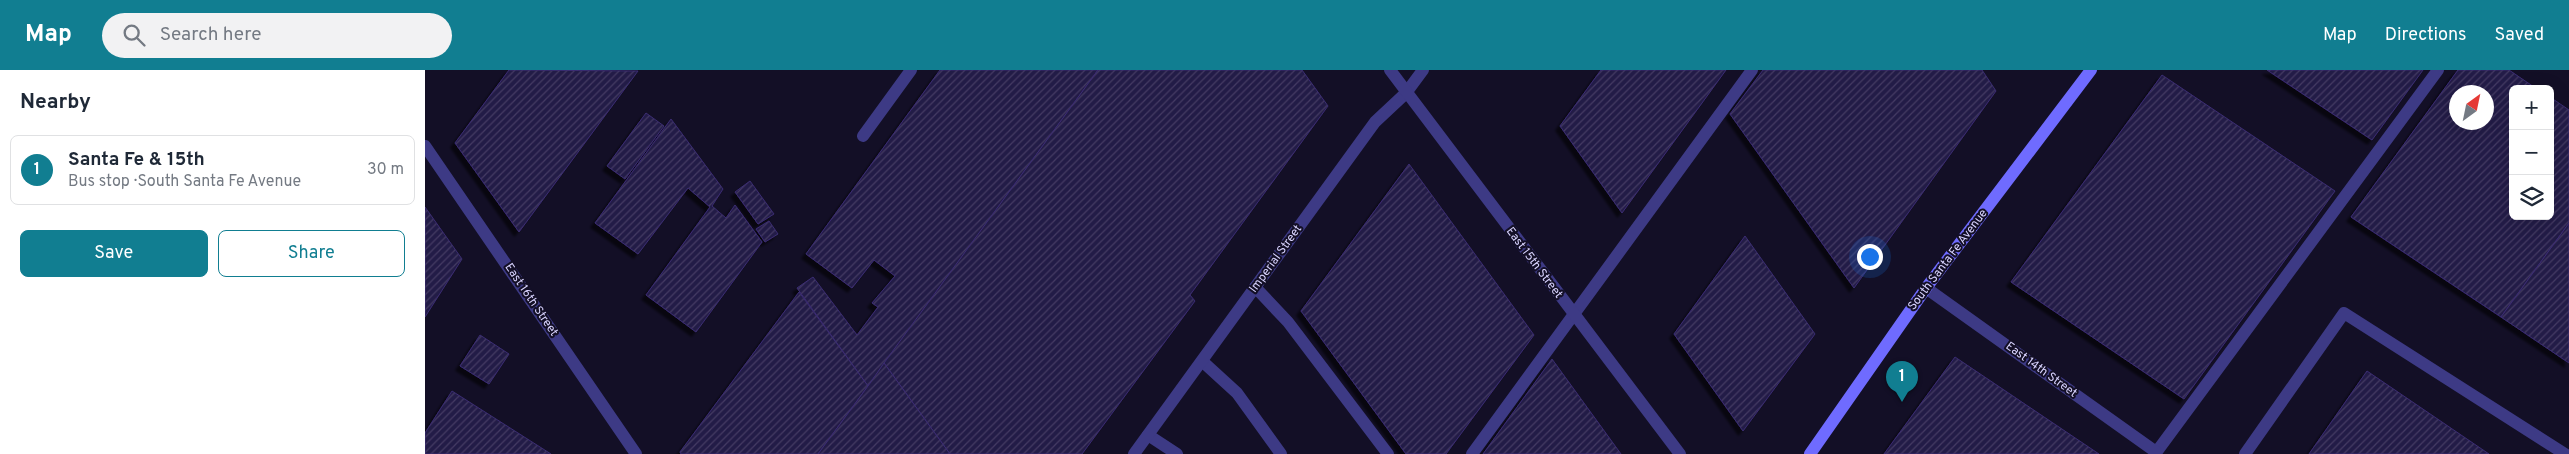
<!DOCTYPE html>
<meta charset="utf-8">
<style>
body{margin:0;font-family:Overpass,sans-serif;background:#f2f2f3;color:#1f2937}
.controls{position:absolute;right:15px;top:15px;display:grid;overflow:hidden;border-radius:8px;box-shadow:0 5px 20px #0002}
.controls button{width:45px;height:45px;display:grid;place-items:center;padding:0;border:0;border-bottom:1px solid #e0e1e3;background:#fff;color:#1f2937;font:25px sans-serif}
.compass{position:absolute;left:2024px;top:15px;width:45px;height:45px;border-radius:50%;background:#fff;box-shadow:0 5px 20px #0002;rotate:33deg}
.you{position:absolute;left:1444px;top:186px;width:18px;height:18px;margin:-12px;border:4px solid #fff;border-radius:50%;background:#1a73e8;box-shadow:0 0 0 8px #1a73e833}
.badge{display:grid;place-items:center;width:32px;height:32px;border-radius:50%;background:#117e91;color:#fff;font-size:16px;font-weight:700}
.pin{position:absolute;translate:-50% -41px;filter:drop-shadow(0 1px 2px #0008)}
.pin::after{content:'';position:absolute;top:26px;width:18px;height:15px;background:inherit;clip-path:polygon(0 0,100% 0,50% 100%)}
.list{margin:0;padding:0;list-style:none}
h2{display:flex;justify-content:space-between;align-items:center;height:65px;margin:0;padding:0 20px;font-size:21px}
h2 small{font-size:16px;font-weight:400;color:#747a83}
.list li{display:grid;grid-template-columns:32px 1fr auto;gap:15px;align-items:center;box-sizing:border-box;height:70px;margin:0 10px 10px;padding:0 10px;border:1px solid #e0e1e3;border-radius:8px}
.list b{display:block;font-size:19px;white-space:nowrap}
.list p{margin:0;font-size:16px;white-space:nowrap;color:#747a83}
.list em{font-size:16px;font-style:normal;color:#747a83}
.actions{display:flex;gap:10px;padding:15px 20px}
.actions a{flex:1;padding:11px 0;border:1px solid #117e91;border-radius:8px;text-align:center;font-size:18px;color:#117e91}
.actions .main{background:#117e91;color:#fff}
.icon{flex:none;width:28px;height:28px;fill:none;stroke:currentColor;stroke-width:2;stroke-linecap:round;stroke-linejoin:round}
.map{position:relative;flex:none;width:2144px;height:384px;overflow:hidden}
header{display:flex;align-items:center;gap:30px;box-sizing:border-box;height:70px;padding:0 25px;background:#117e91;color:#fff}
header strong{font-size:24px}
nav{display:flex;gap:28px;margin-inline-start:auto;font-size:18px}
.search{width:350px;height:45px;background:#f2f2f3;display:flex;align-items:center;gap:12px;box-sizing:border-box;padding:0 18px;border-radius:28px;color:#747a83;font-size:19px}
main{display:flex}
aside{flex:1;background:#fff}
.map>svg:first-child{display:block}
.building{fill:url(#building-hatch);stroke:#3b2d73;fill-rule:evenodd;filter:url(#shadow)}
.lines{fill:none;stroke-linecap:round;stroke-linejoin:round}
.service{stroke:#3d3a85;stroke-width:12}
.minor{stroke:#3d3a85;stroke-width:12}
.tertiary{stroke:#3d3a85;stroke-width:12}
.secondary{stroke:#6f6bff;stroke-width:12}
.labels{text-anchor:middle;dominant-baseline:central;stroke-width:4;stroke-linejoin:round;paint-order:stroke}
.street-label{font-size:12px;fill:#d9d4ff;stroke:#130f26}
</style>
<header>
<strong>Map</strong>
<div class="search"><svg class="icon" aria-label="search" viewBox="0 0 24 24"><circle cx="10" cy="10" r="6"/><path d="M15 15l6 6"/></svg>Search here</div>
<nav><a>Map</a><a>Directions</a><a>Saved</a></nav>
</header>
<main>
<aside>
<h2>Nearby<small></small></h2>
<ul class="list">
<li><span class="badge">1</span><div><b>Santa Fe &amp; 15th</b><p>Bus stop · South Santa Fe Avenue</p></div><em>30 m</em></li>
</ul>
<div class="actions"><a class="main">Save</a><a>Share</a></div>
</aside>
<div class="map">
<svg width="2144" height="384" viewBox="0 0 2144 384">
<defs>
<pattern id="building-hatch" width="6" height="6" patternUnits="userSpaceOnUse" patternTransform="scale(1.25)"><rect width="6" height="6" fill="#241b47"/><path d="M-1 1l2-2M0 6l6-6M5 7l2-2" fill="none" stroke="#433b63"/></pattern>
<filter id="shadow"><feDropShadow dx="-4.5" dy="4.5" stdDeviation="1" flood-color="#0009"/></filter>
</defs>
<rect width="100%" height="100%" fill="#130f26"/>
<g class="building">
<path d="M 84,0 L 213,1 L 94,162 L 30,73 Z"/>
<path d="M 515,0 L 673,0 L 443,316 L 372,218 L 388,207 L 432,265 L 453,237 L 447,233 L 470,206 L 449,190 L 427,218 L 381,184 Z"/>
<path d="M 673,0 L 877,0 L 903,36 L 765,225 L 770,231 L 657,384 L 525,384 L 459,293 Z"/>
<path d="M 1176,0 L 1301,0 L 1197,143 L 1135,56 Z"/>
<path d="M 1338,0 L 1557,0 L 1571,21 L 1429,218 L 1305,44 Z"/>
<path d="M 1842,0 L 1998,0 L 1947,70 Z"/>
<path d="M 2033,0 L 2084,0 L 2112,19 L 2088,19 L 2088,146 L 2125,146 L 2125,27 L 2144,40 L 2144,153 L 2076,247 L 1926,147 ZM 2031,22 L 2062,22 L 2062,52 L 2031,52 Z"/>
<path d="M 1737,5 L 1910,121 L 1759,329 L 1586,212 Z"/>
<path d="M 221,43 L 239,56 L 200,109 L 182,96 Z"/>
<path d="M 246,49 L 298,119 L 287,136 L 301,148 L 310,135 L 337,172 L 271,262 L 221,225 L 285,137 L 263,118 L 213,184 L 170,153 Z"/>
<path d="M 984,94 L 1109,265 L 1021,384 L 981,384 L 876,241 Z"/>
<path d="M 325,111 L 349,144 L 333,154 L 310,122 Z"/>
<path d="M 0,137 L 37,189 L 0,247 Z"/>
<path d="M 344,151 L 353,164 L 340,172 L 331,159 Z"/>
<path d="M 2144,153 L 2144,293 L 2076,247 Z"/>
<path d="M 1320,166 L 1390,264 L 1318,361 L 1249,264 Z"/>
<path d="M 374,222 L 443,316 L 393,384 L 256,384 L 255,382 Z"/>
<path d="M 55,265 L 84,284 L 64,314 L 35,296 Z"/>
<path d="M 1530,287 L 1674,384 L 1459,384 Z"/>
<path d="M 1127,289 L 1196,384 L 1058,384 Z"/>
<path d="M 459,293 L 525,384 L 393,384 L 443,316 Z"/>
<path d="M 1942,301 L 2064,384 L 1884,384 Z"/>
<path d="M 27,321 L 126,384 L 0,384 L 0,363 Z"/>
</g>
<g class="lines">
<g class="service">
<path d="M 438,66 L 486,0"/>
<path d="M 830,217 L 863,252 L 963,384"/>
<path d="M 777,291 L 812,323 L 856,384"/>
<path d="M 723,365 L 752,384"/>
<path d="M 1047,384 L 1327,0"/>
<path d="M 1730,384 L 2013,0"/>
<path d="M 1820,384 L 1919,243 L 2140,384"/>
</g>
<g class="minor">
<path d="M 0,76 L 211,384"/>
<path d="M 1501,218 L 1731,382"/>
<path d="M 709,384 L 950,52 L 981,23 L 998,0"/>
</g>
<path class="tertiary" d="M 965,0 L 1255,384"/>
<path class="secondary" d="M 1385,384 L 1501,218 L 1666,0"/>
</g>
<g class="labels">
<g class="street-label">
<text transform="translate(851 189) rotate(-54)">Imperial Street</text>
<text transform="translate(1523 190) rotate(-53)">South Santa Fe Avenue</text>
<text transform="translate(1109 193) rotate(53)">East 15th Street</text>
<text transform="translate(106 230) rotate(56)">East 16th Street</text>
<text transform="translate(1616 300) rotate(36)">East 14th Street</text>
</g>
</g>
</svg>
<div class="controls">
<button>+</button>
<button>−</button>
<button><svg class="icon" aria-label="layers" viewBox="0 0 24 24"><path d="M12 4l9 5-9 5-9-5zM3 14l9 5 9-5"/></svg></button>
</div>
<svg class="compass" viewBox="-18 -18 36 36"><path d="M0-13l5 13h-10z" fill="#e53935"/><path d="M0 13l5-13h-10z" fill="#747a83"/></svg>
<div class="you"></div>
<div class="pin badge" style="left:1477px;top:332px">1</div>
</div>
</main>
